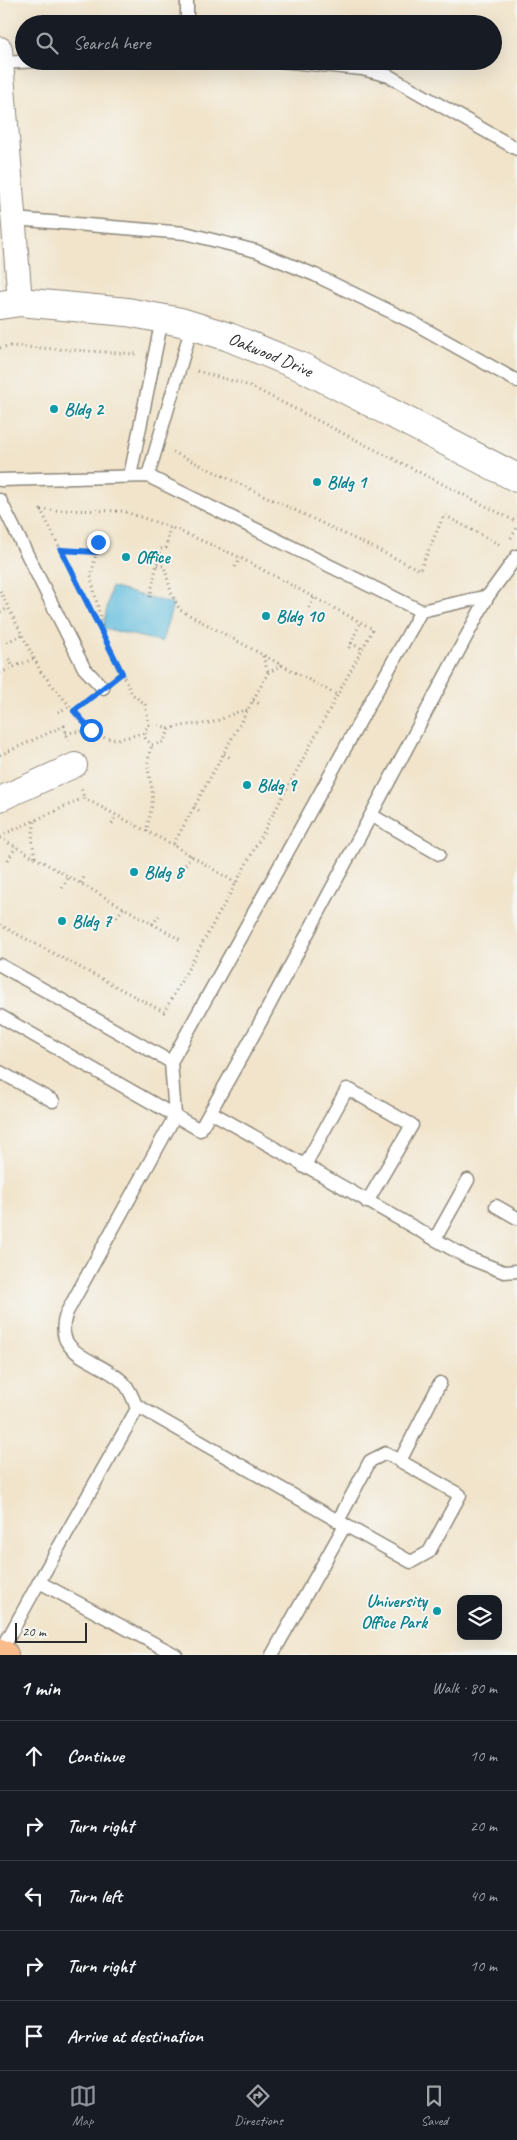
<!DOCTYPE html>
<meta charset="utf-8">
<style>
body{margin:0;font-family:Caveat,sans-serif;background:#20242c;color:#f1f3f6}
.controls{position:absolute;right:15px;bottom:15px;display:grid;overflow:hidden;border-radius:10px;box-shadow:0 5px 20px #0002}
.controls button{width:45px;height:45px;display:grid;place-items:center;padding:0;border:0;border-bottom:1px solid #363941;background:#171b24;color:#f1f3f6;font:25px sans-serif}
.scale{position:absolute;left:15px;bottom:12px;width:72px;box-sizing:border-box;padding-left:5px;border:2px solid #2b2b2b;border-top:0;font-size:14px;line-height:18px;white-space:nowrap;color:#2b2b2b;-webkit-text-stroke:4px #f6f6f2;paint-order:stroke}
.stop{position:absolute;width:15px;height:15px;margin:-11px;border:4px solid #1a73e8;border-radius:50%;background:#fff}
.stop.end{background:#1a73e8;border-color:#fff;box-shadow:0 1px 5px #0008}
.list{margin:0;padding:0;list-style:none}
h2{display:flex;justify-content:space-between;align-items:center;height:65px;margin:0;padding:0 20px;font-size:21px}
h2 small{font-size:16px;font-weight:400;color:#9ea1a6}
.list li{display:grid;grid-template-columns:32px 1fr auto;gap:15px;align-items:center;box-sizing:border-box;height:70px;padding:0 20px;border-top:1px solid #363941}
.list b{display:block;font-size:19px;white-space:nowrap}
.list em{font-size:16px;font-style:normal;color:#9ea1a6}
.icon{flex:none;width:28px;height:28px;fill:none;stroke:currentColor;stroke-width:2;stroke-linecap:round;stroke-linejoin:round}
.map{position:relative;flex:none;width:517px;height:1655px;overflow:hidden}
.search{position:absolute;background:#171b24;box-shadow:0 5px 20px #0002;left:15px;right:15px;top:15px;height:55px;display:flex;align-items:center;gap:12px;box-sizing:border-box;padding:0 18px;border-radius:28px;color:#9ea1a6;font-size:19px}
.sheet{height:415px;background:#171b24}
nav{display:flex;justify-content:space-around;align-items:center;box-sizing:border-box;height:70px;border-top:1px solid #363941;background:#171b24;font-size:14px;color:#9ea1a6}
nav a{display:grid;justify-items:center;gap:2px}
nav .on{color:#8c9099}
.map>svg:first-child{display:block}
.water{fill:#5fbcdd;stroke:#457484}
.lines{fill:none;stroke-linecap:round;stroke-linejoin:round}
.service-casing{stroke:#8e887b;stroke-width:15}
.minor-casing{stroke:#8e887b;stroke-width:26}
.tertiary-casing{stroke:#8e887b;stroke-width:30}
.primary-casing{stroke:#8e887b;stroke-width:30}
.path{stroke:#8e887b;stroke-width:3;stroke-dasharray:1 4;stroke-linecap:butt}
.service{stroke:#fff;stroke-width:12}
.minor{stroke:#fff;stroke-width:24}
.tertiary{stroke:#fff;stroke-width:28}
.primary{stroke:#f9bc8a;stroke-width:28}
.route{stroke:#1a73e8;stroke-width:6}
.culture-dot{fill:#0f9aa8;stroke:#f6f6f2;stroke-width:2}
.labels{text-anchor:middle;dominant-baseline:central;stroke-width:4;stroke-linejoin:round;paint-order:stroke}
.street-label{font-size:18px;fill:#2b2b2b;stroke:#f6f6f2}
.culture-label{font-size:18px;font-weight:bold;fill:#0d838f;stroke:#f6f6f2;text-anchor:start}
</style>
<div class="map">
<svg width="517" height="1655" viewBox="0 0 517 1655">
<rect width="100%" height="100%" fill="#f6f6f2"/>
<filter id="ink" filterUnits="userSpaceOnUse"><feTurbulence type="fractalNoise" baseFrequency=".02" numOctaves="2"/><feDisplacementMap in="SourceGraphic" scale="10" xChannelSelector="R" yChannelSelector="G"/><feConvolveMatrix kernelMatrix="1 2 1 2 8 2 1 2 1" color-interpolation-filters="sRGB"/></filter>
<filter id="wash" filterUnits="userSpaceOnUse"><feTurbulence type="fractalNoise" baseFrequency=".0096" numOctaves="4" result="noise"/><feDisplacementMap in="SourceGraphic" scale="20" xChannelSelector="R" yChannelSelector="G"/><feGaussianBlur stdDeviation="1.12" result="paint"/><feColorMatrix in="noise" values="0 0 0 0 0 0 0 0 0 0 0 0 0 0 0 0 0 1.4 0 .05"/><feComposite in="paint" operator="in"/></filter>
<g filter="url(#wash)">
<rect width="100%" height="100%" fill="#f1e4cb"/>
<path class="water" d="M 111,587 L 173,604 L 162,642 L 103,628 Z"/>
</g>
<g filter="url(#ink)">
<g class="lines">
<defs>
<g id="service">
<path d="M 187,0 L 187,24"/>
<path d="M 280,61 L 362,69 L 389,76 L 517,149"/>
<path d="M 0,63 L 39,61"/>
<path d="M 14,219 L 185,233 L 256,251 L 315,275 L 412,322 L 517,381"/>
<path d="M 130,476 L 162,319"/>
<path d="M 148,476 L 192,326"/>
<path d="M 0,480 L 148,476 L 421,611 L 171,1062 L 0,965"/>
<path d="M 0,500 L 84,668 L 103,688"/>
<path d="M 421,611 L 488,596"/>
<path d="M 371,815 L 439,854"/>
<path d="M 0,1016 L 200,1130 L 255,1032 L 488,596 L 517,556"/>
<path d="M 0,1072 L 53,1101"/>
<path d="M 211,1112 L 468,1258 L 504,1272 L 517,1271"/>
<path d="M 304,1167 L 347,1089 L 350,1090 L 412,1125 L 367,1202"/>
<path d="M 496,1206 L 517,1218"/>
<path d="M 435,1239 L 468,1180"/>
<path d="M 136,1405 L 345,1525"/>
<path d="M 338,1521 L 370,1461 L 386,1453 L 400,1461"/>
<path d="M 39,1582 L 137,1409 C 134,1400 129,1388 123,1382 C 98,1358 50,1356 67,1312 L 175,1116 L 171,1062"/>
<path d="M 0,1653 L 39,1582 L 176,1655"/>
<path d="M 272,1655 L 345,1525 L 411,1562 L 429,1552 L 460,1495 L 400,1461 L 440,1383"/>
</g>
<g id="minor">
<path d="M 0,49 L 20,302"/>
<path d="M 0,799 L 75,765"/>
</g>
<g id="tertiary">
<path id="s1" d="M 0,305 L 20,302 L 127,312 L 181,322 L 229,337 L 304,368 L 517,478"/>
</g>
<path id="primary" d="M 0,1653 L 4,1655"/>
</defs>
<use href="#service" class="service-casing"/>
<use href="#minor" class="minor-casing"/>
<use href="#tertiary" class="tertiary-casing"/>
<use href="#primary" class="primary-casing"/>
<g class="path">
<path d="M 0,348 L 8,346 L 136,354"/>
<path d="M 197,371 L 250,386 L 517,522"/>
<path d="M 173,452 L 420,570 L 444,515 L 502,546"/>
<path d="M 511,538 L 517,528"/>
<path d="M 98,542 L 91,578 L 103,628"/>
<path d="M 61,551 L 96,552"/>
<path d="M 157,565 L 164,566 L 172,595 L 180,610 L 337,695"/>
<path d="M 235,567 L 240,558"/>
<path d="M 0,591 L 41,672 L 74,711 L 90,699"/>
<path d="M 150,597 L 160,549 L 166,548 L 170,527"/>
<path d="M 309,608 L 314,598"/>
<path d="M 0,612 L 9,608"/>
<path d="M 7,642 L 22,635"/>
<path d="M 351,643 L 362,649"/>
<path d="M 349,648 L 360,623"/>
<path d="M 263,656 L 268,673"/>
<path d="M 9,659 L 13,667"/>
<path d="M 0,673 L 35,658"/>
<path d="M 122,673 L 132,694 L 145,704 L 149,725 L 146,729 L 145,738 L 152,745 L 163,742 L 170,729 C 187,723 198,726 213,722 C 225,719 232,712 247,710"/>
<path d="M 253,701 L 260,704"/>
<path d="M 74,711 C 100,741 106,745 145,732"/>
<path d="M 58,712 L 70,706"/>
<path d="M 149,725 L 157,724 L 170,729"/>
<path d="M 66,733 L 91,730"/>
<path d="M 224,754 L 231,758"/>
<path d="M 0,755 L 64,726 L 69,742"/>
<path d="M 84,798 L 173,845"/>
<path d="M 194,807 L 201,812"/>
<path d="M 112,824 L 116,815"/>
<path d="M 147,832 C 147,821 151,814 152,804 C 155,781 142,771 152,745"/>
<path d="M 0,836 L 84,798 L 81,787"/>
<path d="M 0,838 L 181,940"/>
<path d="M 35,857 L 32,839 L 35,820"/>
<path d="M 8,860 L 16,847"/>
<path d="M 183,869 L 191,855"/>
<path d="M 81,883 L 85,875"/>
<path d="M 236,883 L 173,845 L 268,673 L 282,665"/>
<path d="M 62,888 L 69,877"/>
<path d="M 117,917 L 124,907"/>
<path d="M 152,924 L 159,916"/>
<path d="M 0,925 L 164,1012 L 236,883 L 373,629 L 237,556 L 170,527 L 123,511 L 41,510 L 122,673 L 116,678"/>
</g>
<use href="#service" class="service"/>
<use href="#minor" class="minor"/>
<use href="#tertiary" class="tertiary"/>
<use href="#primary" class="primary"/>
</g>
</g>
<g class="lines" filter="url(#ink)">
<path class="route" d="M 91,730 L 74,711 L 122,673 L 61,550 L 96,552 L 98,542"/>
</g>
<g class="culture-dot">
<circle cx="54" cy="409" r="5"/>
<circle cx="317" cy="482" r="5"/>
<circle cx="126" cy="557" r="5"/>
<circle cx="266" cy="616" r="5"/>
<circle cx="247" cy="785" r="5"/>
<circle cx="134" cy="872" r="5"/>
<circle cx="62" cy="921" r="5"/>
<circle cx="437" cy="1611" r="5"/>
</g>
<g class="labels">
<g class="street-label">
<text stroke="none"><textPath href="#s1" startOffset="278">Oakwood Drive</textPath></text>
</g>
<g class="culture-label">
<text x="64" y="409">Bldg 2</text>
<text x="327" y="482">Bldg 1</text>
<text x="136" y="557">Office</text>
<text x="276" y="616">Bldg 10</text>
<text x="257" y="785">Bldg 9</text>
<text x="144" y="872">Bldg 8</text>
<text x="72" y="921">Bldg 7</text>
<text x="427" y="1601" text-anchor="end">University<tspan x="427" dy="21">Office Park</tspan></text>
</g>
</g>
</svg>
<div class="controls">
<button><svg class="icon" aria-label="layers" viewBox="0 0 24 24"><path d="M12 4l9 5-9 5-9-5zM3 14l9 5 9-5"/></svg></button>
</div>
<div class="scale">20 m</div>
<div class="stop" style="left:91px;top:730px"></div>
<div class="stop end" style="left:98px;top:542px"></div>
<div class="search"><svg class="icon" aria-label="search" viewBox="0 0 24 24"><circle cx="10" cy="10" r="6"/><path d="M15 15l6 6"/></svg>Search here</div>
</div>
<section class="sheet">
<h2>1 min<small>Walk · 80 m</small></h2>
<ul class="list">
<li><svg class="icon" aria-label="ahead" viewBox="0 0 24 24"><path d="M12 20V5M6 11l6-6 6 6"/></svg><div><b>Continue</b></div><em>10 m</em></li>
<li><svg class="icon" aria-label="right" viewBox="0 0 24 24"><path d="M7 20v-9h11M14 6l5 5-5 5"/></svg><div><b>Turn right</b></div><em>20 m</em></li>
<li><svg class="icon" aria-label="left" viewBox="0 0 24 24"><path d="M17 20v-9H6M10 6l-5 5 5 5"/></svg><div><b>Turn left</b></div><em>40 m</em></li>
<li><svg class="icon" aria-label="right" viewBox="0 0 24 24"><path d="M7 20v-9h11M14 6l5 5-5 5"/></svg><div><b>Turn right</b></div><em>10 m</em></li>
<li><svg class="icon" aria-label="arrive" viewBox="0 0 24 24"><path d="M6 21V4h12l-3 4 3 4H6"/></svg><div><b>Arrive at destination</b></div></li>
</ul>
</section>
<nav>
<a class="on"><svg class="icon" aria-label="map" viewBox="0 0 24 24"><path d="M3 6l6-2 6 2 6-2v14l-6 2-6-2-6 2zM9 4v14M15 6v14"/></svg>Map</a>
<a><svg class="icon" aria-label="directions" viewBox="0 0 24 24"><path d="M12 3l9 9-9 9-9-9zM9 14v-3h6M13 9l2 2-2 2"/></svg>Directions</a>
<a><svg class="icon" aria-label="saved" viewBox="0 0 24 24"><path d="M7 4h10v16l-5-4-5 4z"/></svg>Saved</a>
</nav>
